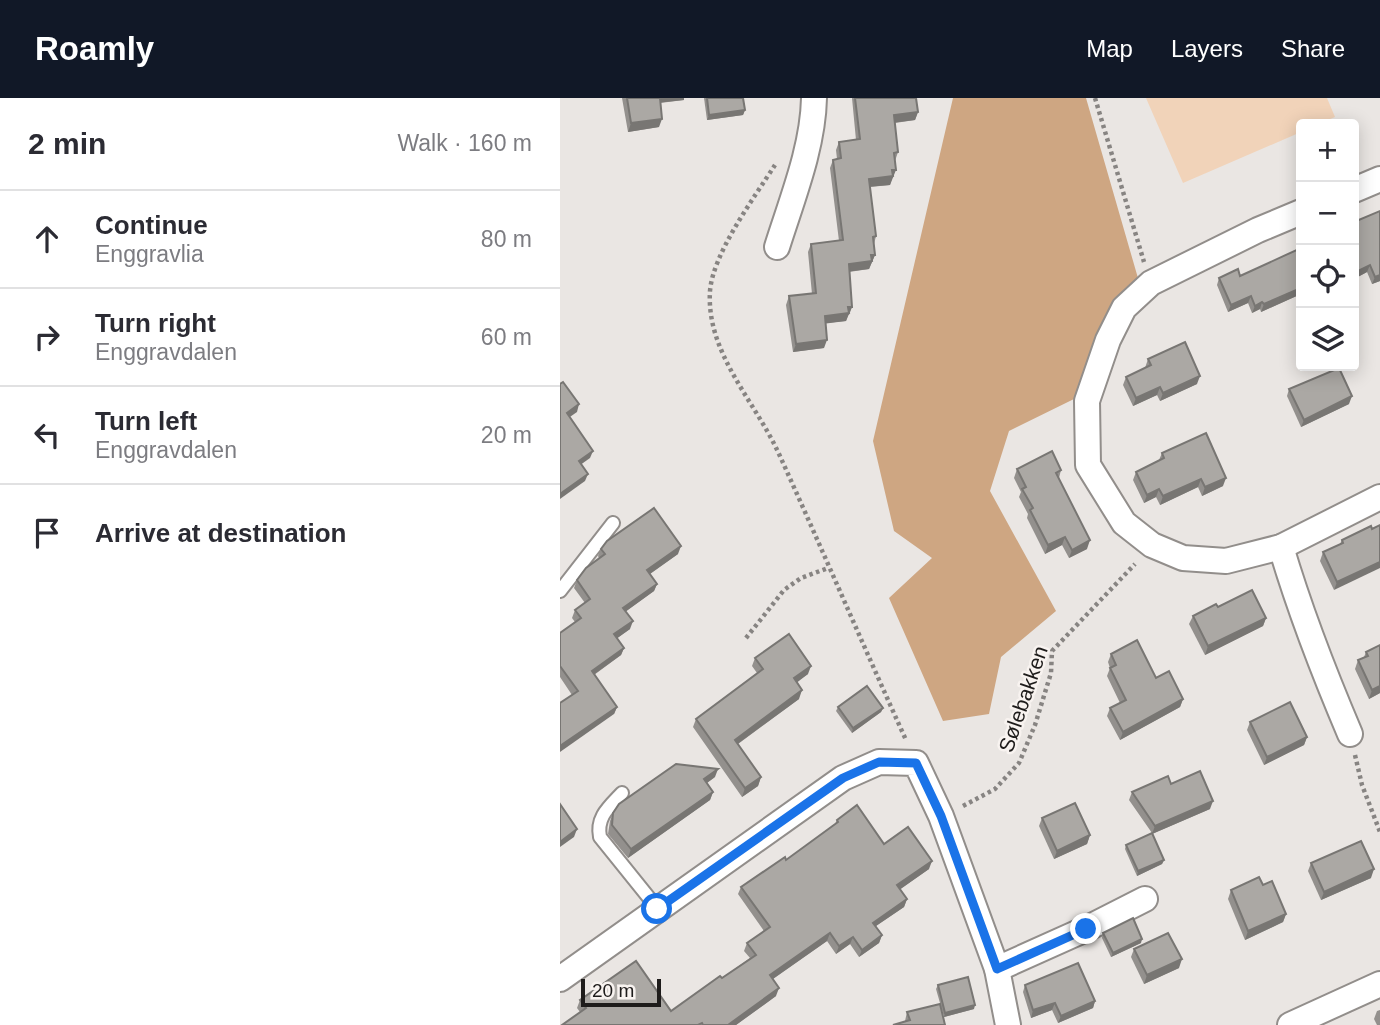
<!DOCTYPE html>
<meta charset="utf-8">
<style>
body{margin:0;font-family:Helvetica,sans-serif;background:#f2f2f3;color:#2b2b33}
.controls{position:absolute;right:21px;top:21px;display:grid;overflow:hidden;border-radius:7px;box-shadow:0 4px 18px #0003}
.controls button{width:63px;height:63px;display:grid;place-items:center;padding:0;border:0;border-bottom:2px solid #e1e1e2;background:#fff;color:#2b2b33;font:35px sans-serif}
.scale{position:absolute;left:21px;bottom:18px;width:80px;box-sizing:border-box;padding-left:7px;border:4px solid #1e1c1b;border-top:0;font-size:19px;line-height:24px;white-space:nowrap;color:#1e1c1b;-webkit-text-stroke:5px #f8f3f0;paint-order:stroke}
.stop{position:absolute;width:21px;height:21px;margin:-16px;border:5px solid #1a73e8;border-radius:50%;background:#fff}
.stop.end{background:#1a73e8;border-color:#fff;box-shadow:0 2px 7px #0008}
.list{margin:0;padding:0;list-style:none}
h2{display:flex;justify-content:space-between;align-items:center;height:91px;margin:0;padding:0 28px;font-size:30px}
h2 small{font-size:23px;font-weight:400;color:#7c7c81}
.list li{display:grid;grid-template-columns:46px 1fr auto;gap:21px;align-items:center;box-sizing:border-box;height:98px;padding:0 28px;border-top:2px solid #e1e1e2}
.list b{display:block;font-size:26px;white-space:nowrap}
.list p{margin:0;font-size:23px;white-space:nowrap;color:#7c7c81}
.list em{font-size:23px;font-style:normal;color:#7c7c81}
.icon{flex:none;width:38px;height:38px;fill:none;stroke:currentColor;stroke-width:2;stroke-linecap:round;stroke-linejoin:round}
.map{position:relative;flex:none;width:820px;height:927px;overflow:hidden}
header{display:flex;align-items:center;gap:42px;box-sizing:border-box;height:98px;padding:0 35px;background:#111827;color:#fff}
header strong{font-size:33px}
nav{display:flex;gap:38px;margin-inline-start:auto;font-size:24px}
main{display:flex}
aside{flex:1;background:#fff}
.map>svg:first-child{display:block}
.green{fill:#f1d3b9}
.forest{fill:#cea682}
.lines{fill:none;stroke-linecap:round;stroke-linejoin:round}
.service-casing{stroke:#928e8b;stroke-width:16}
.minor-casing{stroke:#928e8b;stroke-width:28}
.path{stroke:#878482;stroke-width:4.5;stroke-dasharray:3.5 3.5;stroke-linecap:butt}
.service{stroke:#fff;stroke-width:12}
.minor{stroke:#fff;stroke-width:24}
.wall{fill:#93908d}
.shaded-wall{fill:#787673}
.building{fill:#aba8a4;stroke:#787673;stroke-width:2}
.route{stroke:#1a73e8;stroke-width:9}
.labels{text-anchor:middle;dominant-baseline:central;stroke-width:5;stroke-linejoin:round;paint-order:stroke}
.street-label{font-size:21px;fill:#1e1c1b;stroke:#f8f3f0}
</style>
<header>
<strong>Roamly</strong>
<nav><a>Map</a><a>Layers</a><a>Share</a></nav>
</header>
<main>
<aside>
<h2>2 min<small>Walk · 160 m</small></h2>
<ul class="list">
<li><svg class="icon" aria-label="ahead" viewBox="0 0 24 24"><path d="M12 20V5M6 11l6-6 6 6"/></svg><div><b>Continue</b><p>Enggravlia</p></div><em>80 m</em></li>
<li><svg class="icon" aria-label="right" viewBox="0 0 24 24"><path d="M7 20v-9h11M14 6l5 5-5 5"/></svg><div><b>Turn right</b><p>Enggravdalen</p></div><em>60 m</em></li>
<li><svg class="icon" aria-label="left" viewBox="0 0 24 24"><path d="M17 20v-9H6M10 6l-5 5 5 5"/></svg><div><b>Turn left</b><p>Enggravdalen</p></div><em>20 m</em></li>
<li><svg class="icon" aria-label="arrive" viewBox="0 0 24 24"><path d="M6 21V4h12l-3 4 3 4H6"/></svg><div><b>Arrive at destination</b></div></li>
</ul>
</aside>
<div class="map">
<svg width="820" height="927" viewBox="0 0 820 927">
<rect width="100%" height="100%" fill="#eae6e3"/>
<path class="green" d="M 586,0 L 767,0 L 775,19 L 758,26 L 741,26 L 741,34 L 623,85 Z"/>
<path class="forest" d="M 393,0 L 526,0 L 582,194 L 537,238 L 514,301 L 449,333 L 430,393 L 496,513 L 441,559 L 429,616 L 383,623 L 329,500 L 372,460 L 334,433 L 313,343 Z"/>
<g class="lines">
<defs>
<g id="service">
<path d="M 0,493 L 53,425"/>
<path d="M 62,695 C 49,709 36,719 40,739 L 98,811"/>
</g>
<g id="minor">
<path d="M 794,92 L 820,81"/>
<path d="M 741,114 L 698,132 L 591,185 L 564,210 L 548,242 L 527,303 L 528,367 L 564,425 L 592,447 L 623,460 L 666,463 L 721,449 L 820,399"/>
<path d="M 217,149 C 232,101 253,50 254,0"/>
<path d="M 721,449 C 740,513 764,575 790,636"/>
<path d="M 437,871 L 526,831 L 585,801"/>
<path d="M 0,881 L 283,680 L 319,664 L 356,665 L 381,718 L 437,871 L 448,927"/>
<path d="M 730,927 L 820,886"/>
</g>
</defs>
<use href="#service" class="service-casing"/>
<use href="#minor" class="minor-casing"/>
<g class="path">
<path d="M 535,0 L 584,164"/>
<path d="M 215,67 C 194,100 153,155 150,193 C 146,255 195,303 219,356 C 262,451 303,547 346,642"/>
<path d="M 186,540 L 224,492 L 241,480 L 268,470"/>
<path d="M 795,657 L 802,687 L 820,734"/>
<path d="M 403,708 L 435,691 L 459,665 L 475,627 L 491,575 L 492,553 L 575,466"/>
</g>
<use href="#service" class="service"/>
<use href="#minor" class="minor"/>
</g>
<g class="wall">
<path d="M 62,0 L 124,0 L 124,2 L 100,5 L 99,29 L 68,34 Z"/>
<path d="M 144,0 L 183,0 L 185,12 L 183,17 L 147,22 Z"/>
<path d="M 292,0 L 356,0 L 358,14 L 355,22 L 335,25 L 338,54 L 335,63 L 333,80 L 332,80 L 330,87 L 310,89 L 316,138 L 314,146 L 315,157 L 309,171 L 289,174 L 292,209 L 289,217 L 288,217 L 286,223 L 266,225 L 264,250 L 233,254 L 226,207 L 229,198 L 252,196 L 248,154 L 251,146 L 279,143 L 270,70 L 273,62 L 277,61 L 276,52 L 279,44 L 296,42 Z"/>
<path d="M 794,124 L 820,183 L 812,186 L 807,174 L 794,181 Z"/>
<path d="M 741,147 L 741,196 L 701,214 L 700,211 L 692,215 L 688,205 L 668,214 L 657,187 L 659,180 L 680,178 L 740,151 Z"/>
<path d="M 588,261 L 637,286 L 600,303 L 597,297 L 573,308 L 563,287 L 566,279 L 585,270 Z"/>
<path d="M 729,291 L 789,306 L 741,329 L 727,298 Z"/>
<path d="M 602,355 L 663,388 L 642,398 L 638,389 L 600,407 L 596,399 L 584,405 L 573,382 L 576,374 L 599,362 Z"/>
<path d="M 457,371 L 501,372 L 499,380 L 527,451 L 509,460 L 502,447 L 485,456 L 467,420 L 468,416 L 459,399 L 461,394 L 454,380 Z"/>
<path d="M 812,431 L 774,492 L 760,463 L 763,454 L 780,446 L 782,442 Z"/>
<path d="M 41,451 L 118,456 L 90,476 L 97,486 L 94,493 L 66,513 L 70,531 L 57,540 L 64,550 L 61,557 L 34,577 L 57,609 L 54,616 L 12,597 L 0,579 L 0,535 L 15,524 L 12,520 L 15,512 L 25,505 L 14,490 L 17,482 L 39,460 L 38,458 Z"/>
<path d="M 658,509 L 706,520 L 703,528 L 645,557 L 629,526 L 633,518 Z"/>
<path d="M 806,554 L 820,595 L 809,601 L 795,571 L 798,562 L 804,559 Z"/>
<path d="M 551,556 L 596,580 L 623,601 L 620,609 L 560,642 L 547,618 L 550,610 L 560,605 L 547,578 L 550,570 L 548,564 Z"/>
<path d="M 195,560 L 248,576 L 236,584 L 239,601 L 178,646 L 201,679 L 198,688 L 182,699 L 133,629 L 136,621 L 197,575 L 192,568 Z"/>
<path d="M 278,609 L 323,610 L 321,614 L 292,635 L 276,613 Z"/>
<path d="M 690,624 L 747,639 L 744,647 L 704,667 L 687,632 Z"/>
<path d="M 155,679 L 147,685 L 153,694 L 150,702 L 68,760 L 48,736 L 50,723 L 53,715 Z"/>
<path d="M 611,686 L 650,711 L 592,736 L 604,762 L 602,766 L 577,778 L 565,751 L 566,747 L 592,735 L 569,702 L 572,694 Z"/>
<path d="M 482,720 L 530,737 L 527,746 L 494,761 L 479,728 Z"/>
<path d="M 277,722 L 324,746 L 369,771 L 340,791 L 347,801 L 344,809 L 316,828 L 322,837 L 319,845 L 299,859 L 290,846 L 276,856 L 267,843 L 213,881 L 216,898 L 176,927 L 2,927 L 20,914 L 17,910 L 20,902 L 111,913 L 162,880 L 190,860 L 184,853 L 187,845 L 204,833 L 178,796 L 181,789 L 226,762 L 275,726 Z"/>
<path d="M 751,765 L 811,780 L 761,802 L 748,773 Z"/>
<path d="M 671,792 L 726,816 L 723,824 L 685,842 L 668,801 Z"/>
<path d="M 543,835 L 581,845 L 551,859 L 542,840 Z"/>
<path d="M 574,851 L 619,870 L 584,886 L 571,859 Z"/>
<path d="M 378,887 L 414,911 L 384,919 L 376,891 Z"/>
<path d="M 465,887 L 535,903 L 533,910 L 498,925 L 492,912 L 471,920 L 463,894 Z"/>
<path d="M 820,912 L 820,927 L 817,927 L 814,921 L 817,913 Z"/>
<path d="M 347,914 L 385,927 L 345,923 Z"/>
</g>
<g class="shaded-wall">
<path d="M 98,0 L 124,0 L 124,2 L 96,5 Z"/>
<path d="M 185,12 L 183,17 L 147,22 L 149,17 Z"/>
<path d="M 358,14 L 355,22 L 331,25 L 334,17 Z"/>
<path d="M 102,21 L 99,29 L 68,34 L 71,25 Z"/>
<path d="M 332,72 L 336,72 L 330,87 L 306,89 L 309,81 Z"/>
<path d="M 311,157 L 315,157 L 309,171 L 285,174 L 289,166 Z"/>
<path d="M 810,167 L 807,174 L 794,181 L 794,175 Z"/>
<path d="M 820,177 L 820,183 L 812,186 L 815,179 Z"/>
<path d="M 741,190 L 741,196 L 701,214 L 704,206 Z"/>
<path d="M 691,198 L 688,205 L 668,214 L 671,207 Z"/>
<path d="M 702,204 L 700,211 L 692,215 L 695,208 Z"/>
<path d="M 288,209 L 292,209 L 286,223 L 262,226 L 265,218 Z"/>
<path d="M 267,242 L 264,250 L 233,254 L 236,246 Z"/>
<path d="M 640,278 L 637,286 L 600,303 L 603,295 Z"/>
<path d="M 600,289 L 597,297 L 573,308 L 576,300 Z"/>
<path d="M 792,298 L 789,306 L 741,329 L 744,322 Z"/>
<path d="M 19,306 L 17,314 L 4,323 L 7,315 Z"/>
<path d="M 33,353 L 30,360 L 16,370 L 19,363 Z"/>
<path d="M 28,376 L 25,383 L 0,401 L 0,396 Z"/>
<path d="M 666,380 L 663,388 L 642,398 L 645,389 Z"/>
<path d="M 641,381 L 638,389 L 600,407 L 603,398 Z"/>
<path d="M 599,391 L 596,399 L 584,405 L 587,397 Z"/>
<path d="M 505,439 L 502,447 L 485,456 L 488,447 Z"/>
<path d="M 530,442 L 527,451 L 509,460 L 512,452 Z"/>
<path d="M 121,448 L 118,456 L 84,480 L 87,472 Z"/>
<path d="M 820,464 L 820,470 L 774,492 L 777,484 Z"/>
<path d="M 97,486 L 94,493 L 61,517 L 63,510 Z"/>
<path d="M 706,520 L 703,528 L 645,557 L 648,548 Z"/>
<path d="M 73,523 L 70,531 L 52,544 L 54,536 Z"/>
<path d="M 64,550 L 61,557 L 29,580 L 32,573 Z"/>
<path d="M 251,568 L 248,576 L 231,589 L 234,580 Z"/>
<path d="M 820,588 L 820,595 L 809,601 L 812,592 Z"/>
<path d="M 242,592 L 239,601 L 172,650 L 175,642 Z"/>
<path d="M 623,601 L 620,609 L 560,642 L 563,634 Z"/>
<path d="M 57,609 L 54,616 L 0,654 L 0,648 Z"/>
<path d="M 323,610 L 321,614 L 292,635 L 293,630 Z"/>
<path d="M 747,639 L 744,647 L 704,667 L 707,659 Z"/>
<path d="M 158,671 L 155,679 L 141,689 L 144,681 Z"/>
<path d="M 201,679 L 198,688 L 182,699 L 185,690 Z"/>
<path d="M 153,694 L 150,702 L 68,760 L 71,751 Z"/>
<path d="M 653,703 L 650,711 L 592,736 L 595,728 Z"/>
<path d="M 17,731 L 14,739 L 0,749 L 0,744 Z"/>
<path d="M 530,737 L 527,746 L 494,761 L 497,753 Z"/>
<path d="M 604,762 L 602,766 L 577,778 L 578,773 Z"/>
<path d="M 372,763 L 369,771 L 335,795 L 337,787 Z"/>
<path d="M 814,771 L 811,780 L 761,802 L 764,794 Z"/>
<path d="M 347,801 L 344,809 L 310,832 L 313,825 Z"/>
<path d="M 726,816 L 723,824 L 685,842 L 688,833 Z"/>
<path d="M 270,835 L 267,843 L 207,885 L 210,877 Z"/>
<path d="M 322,837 L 319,845 L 299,859 L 302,852 Z"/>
<path d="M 293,839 L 290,846 L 276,856 L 279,848 Z"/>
<path d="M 582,841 L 581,845 L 551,859 L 553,855 Z"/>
<path d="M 622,861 L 619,870 L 584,886 L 587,877 Z"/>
<path d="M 219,890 L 216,898 L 176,927 L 168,927 Z"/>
<path d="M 535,903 L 533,910 L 498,925 L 501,918 Z"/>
<path d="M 495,905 L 492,912 L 471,920 L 473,912 Z"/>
<path d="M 415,907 L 414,911 L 384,919 L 385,915 Z"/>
</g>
<g class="building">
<path d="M 67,0 L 100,0 L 102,21 L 71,25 Z"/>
<path d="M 147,0 L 183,0 L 185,12 L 149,17 Z"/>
<path d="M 295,0 L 356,0 L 358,14 L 334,17 L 338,54 L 334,55 L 336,72 L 332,72 L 333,78 L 309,81 L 316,138 L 313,139 L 315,157 L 311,157 L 312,163 L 289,166 L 292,209 L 288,209 L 289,215 L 265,218 L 267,242 L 236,246 L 229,198 L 256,195 L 251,146 L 283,142 L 273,62 L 281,60 L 279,44 L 300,41 Z"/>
<path d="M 820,113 L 820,177 L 815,179 L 810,167 L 794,175 L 794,124 Z"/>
<path d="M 741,150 L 741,190 L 704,206 L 702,204 L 695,208 L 691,198 L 671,207 L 659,180 L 678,171 L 680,178 Z"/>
<path d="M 625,244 L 640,278 L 603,295 L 600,289 L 576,300 L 566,279 L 591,267 L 588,261 Z"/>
<path d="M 779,270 L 792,298 L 744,322 L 729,291 Z"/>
<path d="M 3,284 L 19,306 L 7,315 L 33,353 L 19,363 L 28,376 L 0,396 L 0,286 Z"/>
<path d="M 646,335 L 666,380 L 645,389 L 641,381 L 603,398 L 599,391 L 587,397 L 576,374 L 604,360 L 602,355 Z"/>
<path d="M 492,353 L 501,372 L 496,375 L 530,442 L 512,452 L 505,439 L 488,447 L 470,412 L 473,410 L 462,391 L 466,389 L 457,371 Z"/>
<path d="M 94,410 L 121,448 L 87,472 L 97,486 L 63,510 L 73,523 L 54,536 L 64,550 L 32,573 L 57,609 L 0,648 L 0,605 L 18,593 L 0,568 L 0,535 L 21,520 L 15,512 L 30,501 L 17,482 L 26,470 L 45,456 L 41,451 L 47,443 Z"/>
<path d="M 820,427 L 820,464 L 777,484 L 763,454 L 783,445 L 782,442 L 811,428 L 812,431 Z"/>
<path d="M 692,492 L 706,520 L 648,548 L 633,518 L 656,506 L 658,509 Z"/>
<path d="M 229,536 L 251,568 L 234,580 L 242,592 L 175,642 L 201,679 L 185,690 L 136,621 L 203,571 L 195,560 Z"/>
<path d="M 577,542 L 596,580 L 609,573 L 623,601 L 563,634 L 550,610 L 566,602 L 550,570 L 556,567 L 551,556 Z"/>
<path d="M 820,547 L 820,588 L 812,592 L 798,562 L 808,558 L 806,554 Z"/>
<path d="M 307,588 L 323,610 L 293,630 L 278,609 Z"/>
<path d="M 730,604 L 747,639 L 707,659 L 690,624 Z"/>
<path d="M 116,666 L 158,671 L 144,681 L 153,694 L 71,751 L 52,727 L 53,715 L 59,706 Z"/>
<path d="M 640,673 L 653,703 L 595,728 L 572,694 L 608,678 L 611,686 Z"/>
<path d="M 515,705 L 530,737 L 497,753 L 482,720 Z"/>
<path d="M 0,706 L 17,731 L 0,744 Z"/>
<path d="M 297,707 L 324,746 L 348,729 L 372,763 L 337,787 L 347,801 L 313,825 L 322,837 L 302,852 L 293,839 L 279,848 L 270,835 L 210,877 L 219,890 L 168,927 L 143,927 L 142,925 L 138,927 L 2,927 L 26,910 L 20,902 L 76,863 L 111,913 L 160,878 L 162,880 L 196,857 L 187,845 L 210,829 L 181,789 L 225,759 L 226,762 L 278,724 L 277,722 Z"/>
<path d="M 592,735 L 604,762 L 578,773 L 566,747 Z"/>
<path d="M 801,743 L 814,771 L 764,794 L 751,765 Z"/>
<path d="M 699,779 L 703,787 L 712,783 L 726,816 L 688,833 L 671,792 Z"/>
<path d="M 573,820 L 582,841 L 553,855 L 543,835 Z"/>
<path d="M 608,835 L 622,861 L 587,877 L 574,851 Z"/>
<path d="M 518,865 L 535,903 L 501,918 L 495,905 L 473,912 L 465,887 Z"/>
<path d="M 408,879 L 415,907 L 385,915 L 378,887 Z"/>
<path d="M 380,906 L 385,927 L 333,927 L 350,922 L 347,914 Z"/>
</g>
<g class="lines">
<path class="route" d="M 97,811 L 283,680 L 319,664 L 356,665 L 381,718 L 437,871 L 526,831"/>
</g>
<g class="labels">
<g class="street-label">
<text transform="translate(463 601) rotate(-71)">Sølebakken</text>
</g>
</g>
</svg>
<div class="controls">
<button>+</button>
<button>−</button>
<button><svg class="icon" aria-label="locate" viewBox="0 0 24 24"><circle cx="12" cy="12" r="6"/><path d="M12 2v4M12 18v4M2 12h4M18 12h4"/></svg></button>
<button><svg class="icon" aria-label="layers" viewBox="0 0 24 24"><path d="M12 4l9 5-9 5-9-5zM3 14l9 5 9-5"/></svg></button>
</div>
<div class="scale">20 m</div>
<div class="stop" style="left:97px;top:811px"></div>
<div class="stop end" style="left:526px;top:831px"></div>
</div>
</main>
